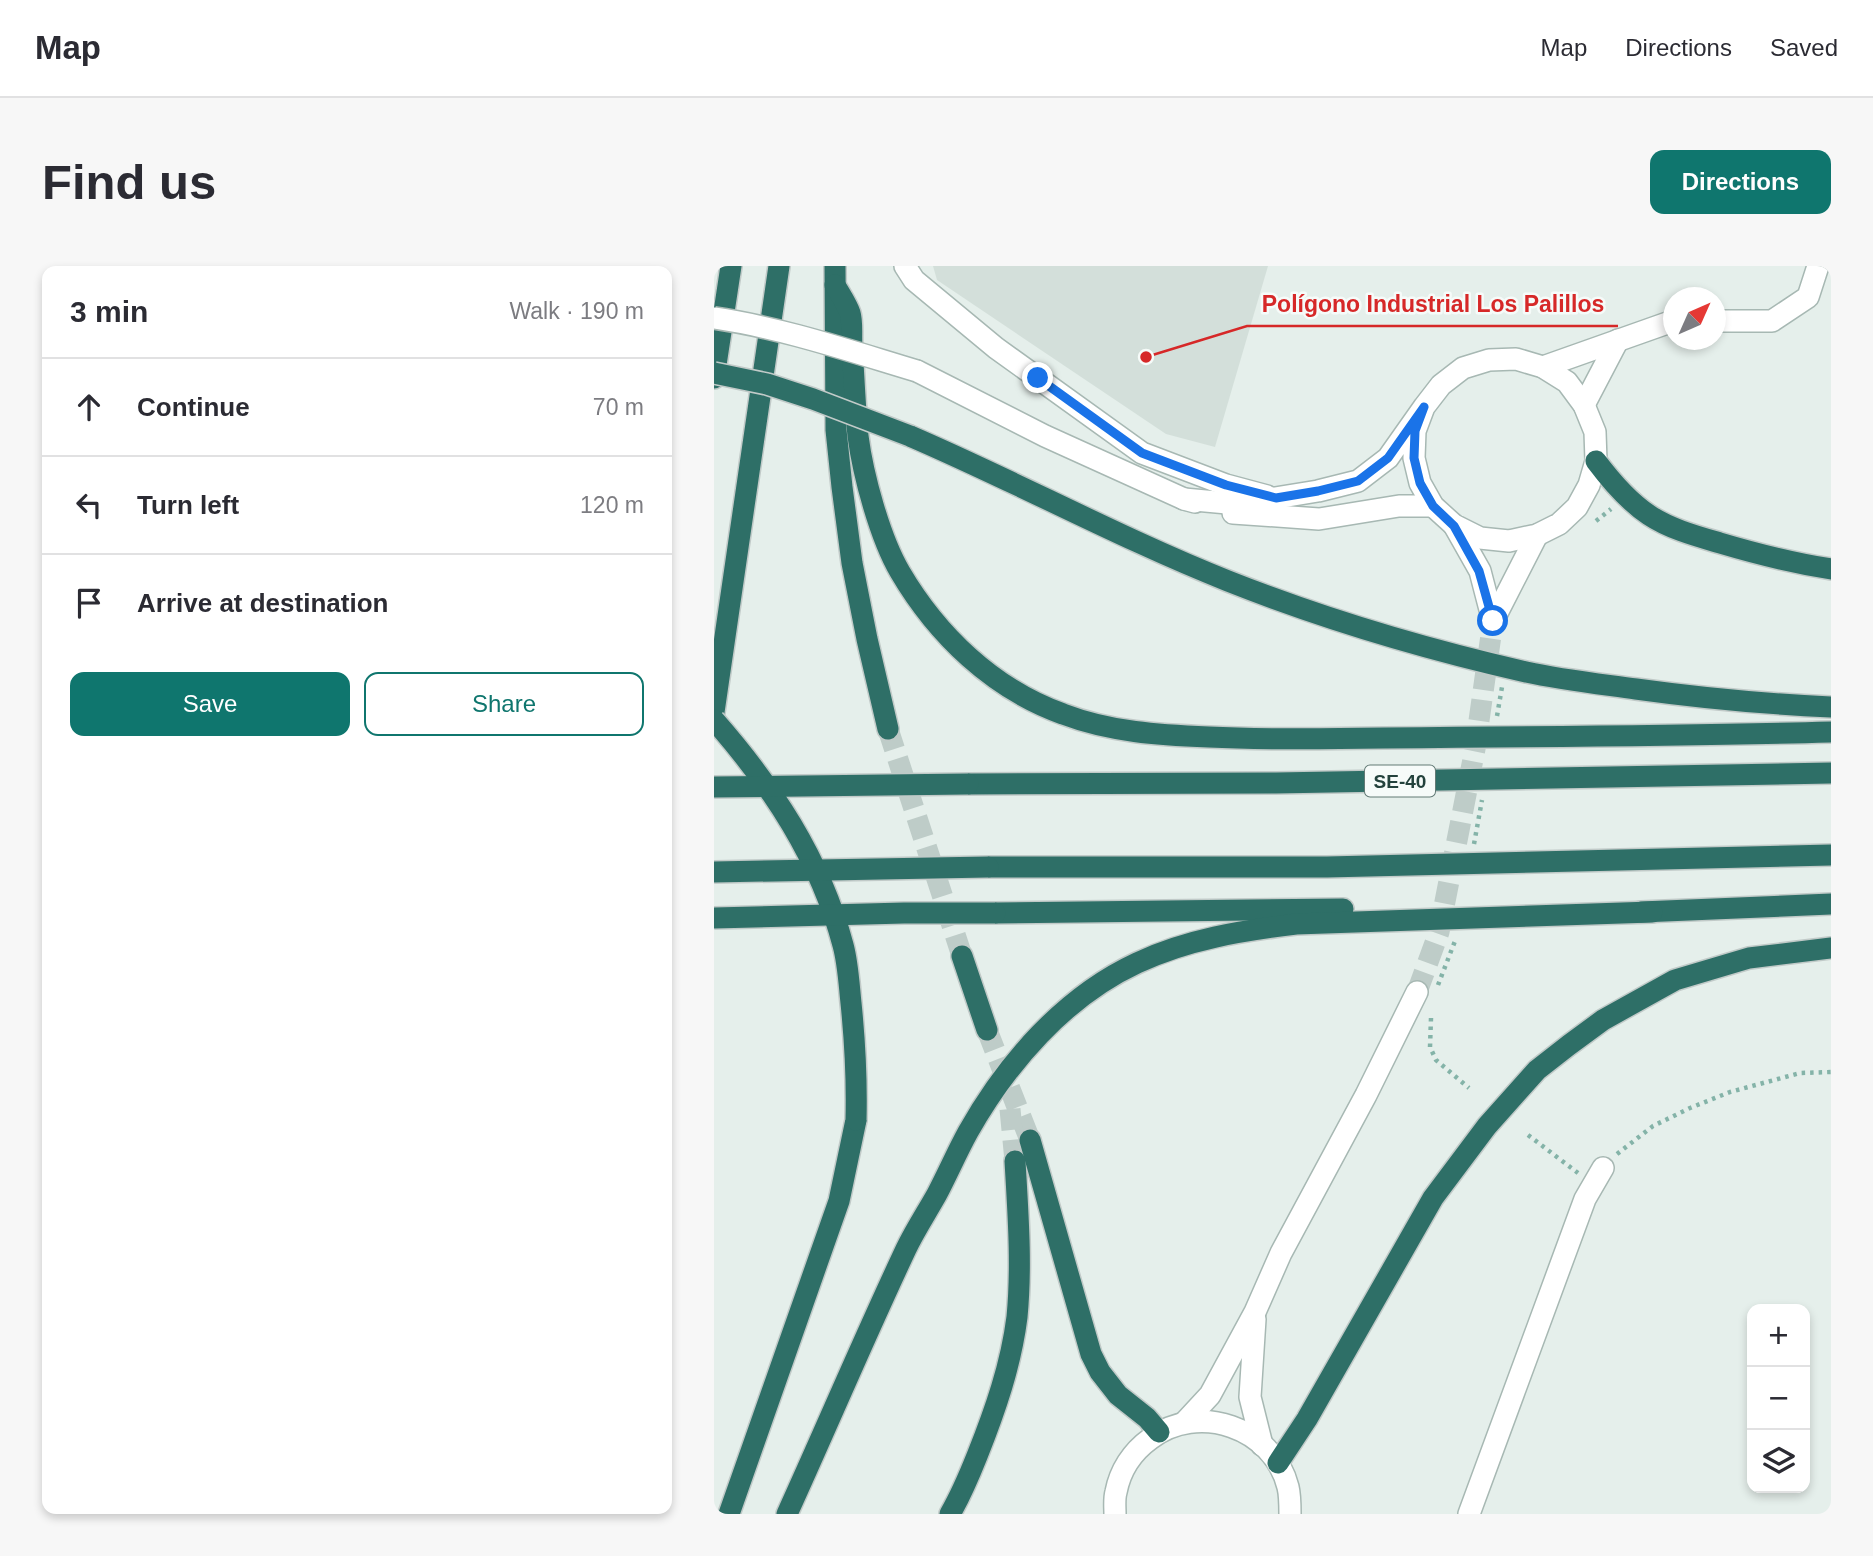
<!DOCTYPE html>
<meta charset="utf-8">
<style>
body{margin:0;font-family:Arial,sans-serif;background:#f7f7f7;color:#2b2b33}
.controls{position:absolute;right:21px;bottom:21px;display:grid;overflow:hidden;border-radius:14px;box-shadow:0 4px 10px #0003}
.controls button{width:63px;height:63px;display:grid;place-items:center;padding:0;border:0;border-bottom:2px solid #e1e1e2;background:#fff;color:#2b2b33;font:35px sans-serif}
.compass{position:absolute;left:949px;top:21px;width:63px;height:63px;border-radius:50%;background:#fff;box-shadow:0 4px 10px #0003;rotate:45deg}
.stop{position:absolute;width:21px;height:21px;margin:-16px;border:5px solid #1a73e8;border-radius:50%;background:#fff}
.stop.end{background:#1a73e8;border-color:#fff;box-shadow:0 2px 7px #0008}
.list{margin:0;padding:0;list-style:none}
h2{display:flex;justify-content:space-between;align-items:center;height:91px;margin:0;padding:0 28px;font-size:30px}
h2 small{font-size:23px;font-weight:400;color:#7c7c81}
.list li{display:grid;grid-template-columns:46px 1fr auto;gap:21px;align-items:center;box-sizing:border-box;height:98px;padding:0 28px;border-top:2px solid #e1e1e2}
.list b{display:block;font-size:26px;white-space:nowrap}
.list em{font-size:23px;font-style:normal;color:#7c7c81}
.actions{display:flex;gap:14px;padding:21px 28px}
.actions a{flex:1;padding:16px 0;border:2px solid #0f766e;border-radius:14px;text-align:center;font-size:24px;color:#0f766e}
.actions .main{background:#0f766e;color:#fff}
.icon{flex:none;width:38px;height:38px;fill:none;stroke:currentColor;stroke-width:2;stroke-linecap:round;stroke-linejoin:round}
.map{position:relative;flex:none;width:1117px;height:1248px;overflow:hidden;border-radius:14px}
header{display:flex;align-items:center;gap:42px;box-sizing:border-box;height:98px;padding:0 35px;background:#fff;border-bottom:2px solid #e1e1e2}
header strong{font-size:33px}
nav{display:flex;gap:38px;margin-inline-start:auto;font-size:24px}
.intro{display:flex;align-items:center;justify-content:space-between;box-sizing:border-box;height:168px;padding:0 42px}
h1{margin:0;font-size:49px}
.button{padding:18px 32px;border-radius:14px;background:#0f766e;color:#fff;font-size:24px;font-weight:700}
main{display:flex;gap:42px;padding:0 42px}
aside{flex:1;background:#fff;border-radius:14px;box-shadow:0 4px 10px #0003}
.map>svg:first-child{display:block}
.built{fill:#d3dfda}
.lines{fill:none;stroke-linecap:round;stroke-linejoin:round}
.minor-tunnel{stroke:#beccc8;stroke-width:21;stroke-dasharray:21 10;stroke-linecap:butt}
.highway-tunnel{stroke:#beccc8;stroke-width:21;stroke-dasharray:21 10;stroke-linecap:butt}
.minor-casing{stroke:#a7b8b3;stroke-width:24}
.highway-casing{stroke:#c1cac8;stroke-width:24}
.path{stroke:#84b3a8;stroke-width:4.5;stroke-dasharray:3.5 5;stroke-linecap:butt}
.minor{stroke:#fff;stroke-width:21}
.highway{stroke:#2e6f67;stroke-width:21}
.minor-bridge-casing{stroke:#a7b8b3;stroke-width:24;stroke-linecap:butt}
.highway-bridge-casing{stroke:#c1cac8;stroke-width:24;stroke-linecap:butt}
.minor-bridge{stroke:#fff;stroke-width:21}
.highway-bridge{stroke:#2e6f67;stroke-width:21}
.route{stroke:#1a73e8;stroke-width:9}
.labels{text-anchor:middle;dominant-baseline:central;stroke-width:5;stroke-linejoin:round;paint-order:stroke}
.shield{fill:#f6fbf9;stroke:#627a75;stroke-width:2}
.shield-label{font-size:19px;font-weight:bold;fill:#23423c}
.leader{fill:none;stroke:#d62828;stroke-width:2.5}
.callout-dot{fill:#d62828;stroke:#f6fbf9;stroke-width:2.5}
.callout-label{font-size:23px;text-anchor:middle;font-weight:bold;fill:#d62828;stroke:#f6fbf9;stroke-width:5;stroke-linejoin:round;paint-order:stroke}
</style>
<header>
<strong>Map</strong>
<nav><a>Map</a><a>Directions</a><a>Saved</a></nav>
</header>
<div class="intro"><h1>Find us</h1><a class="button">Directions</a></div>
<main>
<aside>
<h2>3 min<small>Walk · 190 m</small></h2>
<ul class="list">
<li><svg class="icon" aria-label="ahead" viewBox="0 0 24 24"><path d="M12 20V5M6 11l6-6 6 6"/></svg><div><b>Continue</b></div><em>70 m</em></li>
<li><svg class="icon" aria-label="left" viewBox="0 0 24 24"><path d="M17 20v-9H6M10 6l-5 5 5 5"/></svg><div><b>Turn left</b></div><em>120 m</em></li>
<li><svg class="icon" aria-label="arrive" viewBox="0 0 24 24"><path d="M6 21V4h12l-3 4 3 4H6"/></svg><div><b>Arrive at destination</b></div></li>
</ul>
<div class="actions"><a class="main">Save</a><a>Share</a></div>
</aside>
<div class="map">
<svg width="1117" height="1248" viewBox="0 0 1117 1248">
<rect width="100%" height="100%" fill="#e5efeb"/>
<path class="built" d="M 219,0 L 554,0 L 501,181 L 452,168 L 223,14 Z"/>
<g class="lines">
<path class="minor-tunnel" d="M 703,726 L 725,666 L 761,483 L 779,355"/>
<g class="highway-tunnel">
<path d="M 174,463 L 248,690"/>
<path d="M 273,764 L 316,874"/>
<path d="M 296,843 L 301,895"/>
</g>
<defs>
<g id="minor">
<path d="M 191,0 L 200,14 L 282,82 L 428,187 L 512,219 L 553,230"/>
<path d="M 1001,55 L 1058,55 L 1094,31 L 1104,0"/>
<path d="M 829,101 L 959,55"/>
<path d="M 203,105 L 331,170 L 470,233 L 481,236"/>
<path d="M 870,139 L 904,74"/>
<path d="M 470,233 L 524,238 L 604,225 L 644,215 L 674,192 L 710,141 L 727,119 L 749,102 L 775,94 L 802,93 L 829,101 L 853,116 L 870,139 L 881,166 L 882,195 L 875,219 L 863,241 L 845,258 L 823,269 L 795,275 L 766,272 L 740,259 L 719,240 L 706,217 L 700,192 L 701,165 L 710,141"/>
<path d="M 519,247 L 605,253 L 685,240 L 719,240"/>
<path d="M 740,259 L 766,305 L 779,355"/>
<path d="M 779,355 L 823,269"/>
<path d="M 541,1053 L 536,1131 L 548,1179"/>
<path d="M 471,1156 L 496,1129 L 541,1046 L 567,987 L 652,829 L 703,726"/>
<path d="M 401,1248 C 401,1241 400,1233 402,1226 C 406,1205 418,1186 436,1173 C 484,1136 559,1161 574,1221 C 576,1229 576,1240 576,1248"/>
<path d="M 755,1248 L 871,933 L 889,902"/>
</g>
<g id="highway">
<path d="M 121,0 L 122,164 L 128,221 L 138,297 L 153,373 L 174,463"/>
<path d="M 121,19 C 126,28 133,38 136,47 C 139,57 137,70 138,80 C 140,110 141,140 144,170 C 149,209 166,272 186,306 C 223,369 279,423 349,448 C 396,466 445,469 495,471 C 553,474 612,473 670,472 C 819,471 968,470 1117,466"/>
<path d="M 0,112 L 17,0"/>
<path d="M 196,170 C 303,216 406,272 514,315 C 610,353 711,383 812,406 C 848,414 886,418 922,423 C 987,432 1052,438 1117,441"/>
<path d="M 882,195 C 897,215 914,235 935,249 C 956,263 982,270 1006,277 C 1043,288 1079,297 1117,303"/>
<path d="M 0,446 L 65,0"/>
<path d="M 254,518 L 562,517 L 1117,507"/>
<path d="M 274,601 L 613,601 L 1117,589"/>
<path d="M 927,646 L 1117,638"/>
<path d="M 281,647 L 629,643"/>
<path d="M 248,690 L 273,764"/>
<path d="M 316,874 L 377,1088 L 386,1106 L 404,1129 L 433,1152 L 445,1166"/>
<path d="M 564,1197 L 593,1153 L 719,932 L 773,860 L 823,804 L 855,779 L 889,754 L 961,714 L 1035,692 L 1117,682"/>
<path d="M 15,1248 L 125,935 L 142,854"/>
<path d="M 73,1248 C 113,1160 151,1070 192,983 C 201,964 213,946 223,928 C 234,907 243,886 254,866 C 293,797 350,731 423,697 C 474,673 527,665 582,658 L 938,646"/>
<path d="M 236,1248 C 247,1229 255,1210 263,1190 C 281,1145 297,1099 303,1051 C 308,999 304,947 301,895"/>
</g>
</defs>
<use href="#minor" class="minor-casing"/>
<use href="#highway" class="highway-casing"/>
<g class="path">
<path d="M 882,255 L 897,243"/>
<path d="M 783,450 L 788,421"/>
<path d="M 760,578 L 768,534"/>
<path d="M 724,719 L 741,675"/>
<path d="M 717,752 L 716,781 L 722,794 L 755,822"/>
<path d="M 814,869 L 864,907"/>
<path d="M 903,888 L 939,860 L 976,842 L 1016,826 L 1086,807 L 1117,806"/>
</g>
<use href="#minor" class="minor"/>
<use href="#highway" class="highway"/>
<defs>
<path id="minor-bridge" d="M 0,52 C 69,62 136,85 203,105"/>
<g id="highway-bridge">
<path d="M 0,107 L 53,118 L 99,133 L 196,170"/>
<path d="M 0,454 C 58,520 106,592 129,679 C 134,697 135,718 137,737 C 141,776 143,814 142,854"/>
<path d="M 0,521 L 254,518"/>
<path d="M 0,606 L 274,601"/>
<path d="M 0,652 L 190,647 L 281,647"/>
</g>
</defs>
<use href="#minor-bridge" class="minor-bridge-casing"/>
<use href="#highway-bridge" class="highway-bridge-casing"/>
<use href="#minor-bridge" class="minor-bridge"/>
<use href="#highway-bridge" class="highway-bridge"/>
</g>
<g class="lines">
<path class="route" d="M 324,112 L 428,187 L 512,219 L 562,232 L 604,225 L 644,215 L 674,192 L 710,141 L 701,165 L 700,192 L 706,217 L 719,240 L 740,260 L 765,305 L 779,355"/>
</g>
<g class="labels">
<rect class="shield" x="651" y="499.5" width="70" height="31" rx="5"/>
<g class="shield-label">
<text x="686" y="515">SE-40</text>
</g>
</g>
<path class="leader" d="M432 91L533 60H904"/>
<circle class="callout-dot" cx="432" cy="91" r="7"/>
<g class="callout-label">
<text x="719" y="46">Polígono Industrial Los Palillos</text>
</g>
</svg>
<div class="controls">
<button>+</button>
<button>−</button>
<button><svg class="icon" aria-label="layers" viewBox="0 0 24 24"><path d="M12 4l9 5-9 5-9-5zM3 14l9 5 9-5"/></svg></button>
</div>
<svg class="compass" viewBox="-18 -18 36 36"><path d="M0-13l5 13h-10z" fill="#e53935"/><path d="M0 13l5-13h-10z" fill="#7c7c81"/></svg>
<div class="stop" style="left:779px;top:355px"></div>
<div class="stop end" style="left:324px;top:112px"></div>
</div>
</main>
